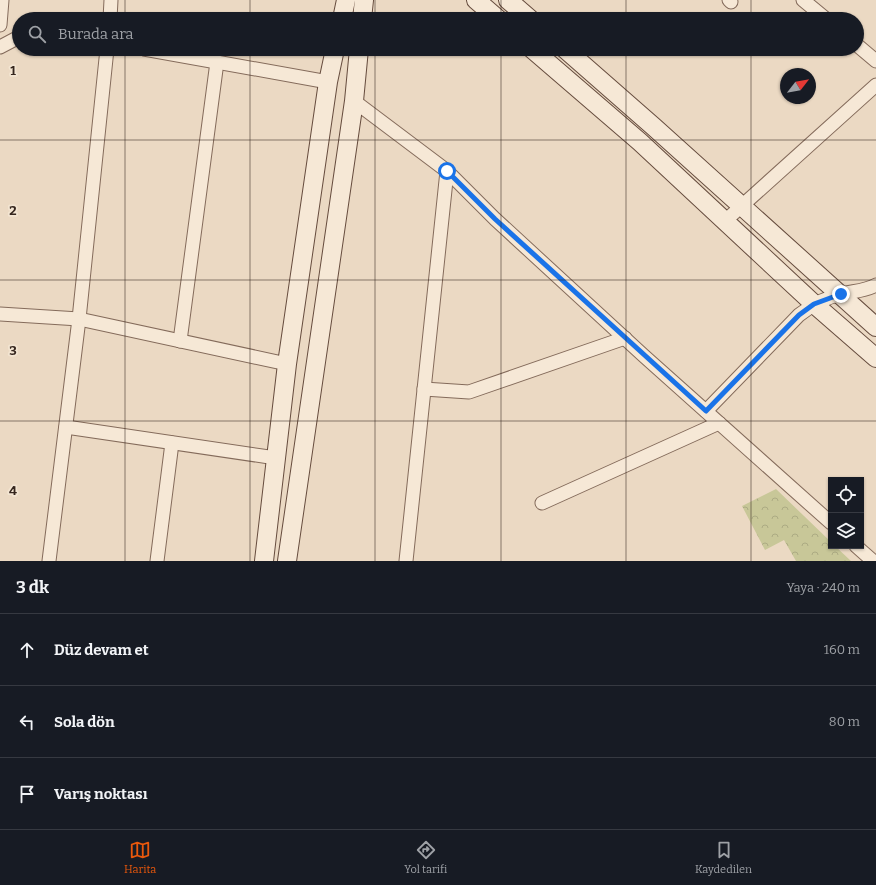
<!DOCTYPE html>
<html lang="tr">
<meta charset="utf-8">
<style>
body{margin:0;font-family:Bitter,serif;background:#20242c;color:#f1f3f6}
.controls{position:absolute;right:12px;bottom:12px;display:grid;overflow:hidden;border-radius:0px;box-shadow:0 1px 3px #0004}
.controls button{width:36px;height:36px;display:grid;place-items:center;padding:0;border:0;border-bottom:1px solid #363941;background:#171b24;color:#f1f3f6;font:20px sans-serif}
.compass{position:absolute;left:780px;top:68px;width:36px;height:36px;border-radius:50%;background:#171b24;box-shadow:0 1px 3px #0004;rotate:59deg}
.stop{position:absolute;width:12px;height:12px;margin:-9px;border:3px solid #1a73e8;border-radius:50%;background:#fff}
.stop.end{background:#1a73e8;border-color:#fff;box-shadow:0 1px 4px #0008}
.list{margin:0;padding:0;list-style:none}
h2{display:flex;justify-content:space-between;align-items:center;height:52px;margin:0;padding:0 16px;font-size:17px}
h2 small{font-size:13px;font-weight:400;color:#9ea1a6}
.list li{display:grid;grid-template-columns:26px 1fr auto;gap:12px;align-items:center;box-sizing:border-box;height:72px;padding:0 16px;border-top:1px solid #363941}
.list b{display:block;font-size:15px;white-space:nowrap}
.list em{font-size:13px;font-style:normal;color:#9ea1a6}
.icon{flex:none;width:22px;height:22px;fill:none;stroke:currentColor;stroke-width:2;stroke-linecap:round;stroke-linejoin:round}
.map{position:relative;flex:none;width:876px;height:561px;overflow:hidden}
.search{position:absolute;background:#171b24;box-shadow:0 1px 3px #0004;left:12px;right:12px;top:12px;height:44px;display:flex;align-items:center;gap:10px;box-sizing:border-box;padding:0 14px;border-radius:22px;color:#9ea1a6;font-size:15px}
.sheet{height:268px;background:#171b24}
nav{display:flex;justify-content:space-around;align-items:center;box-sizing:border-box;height:56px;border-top:1px solid #363941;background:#171b24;font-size:11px;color:#9ea1a6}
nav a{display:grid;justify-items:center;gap:2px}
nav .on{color:#ea580c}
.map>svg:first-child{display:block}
.park{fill:url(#park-crowns)}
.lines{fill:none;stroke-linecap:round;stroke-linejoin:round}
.street-casing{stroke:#846b5b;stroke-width:15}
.secondary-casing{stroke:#664c3e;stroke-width:20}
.street{stroke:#f6e8d6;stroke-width:13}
.secondary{stroke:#f6e8d6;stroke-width:18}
.route{stroke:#1a73e8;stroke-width:5}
.grid{fill:none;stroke:#35261e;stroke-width:1;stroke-opacity:0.55}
.grid-label{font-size:13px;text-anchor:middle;font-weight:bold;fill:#35261e;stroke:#f3e5d2;stroke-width:3.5;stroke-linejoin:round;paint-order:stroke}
</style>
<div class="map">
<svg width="876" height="561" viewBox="0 0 876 561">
<defs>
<pattern id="park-crowns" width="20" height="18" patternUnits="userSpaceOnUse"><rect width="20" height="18" fill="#c8c798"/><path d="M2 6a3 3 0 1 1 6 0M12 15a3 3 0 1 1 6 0" fill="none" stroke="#acab83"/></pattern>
</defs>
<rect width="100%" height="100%" fill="#ebd9c3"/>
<path class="park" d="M 776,489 L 831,542 L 831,546 L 835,546 L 851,561 L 796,561 L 784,540 L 765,550 L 742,506 Z"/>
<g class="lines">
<defs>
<g id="street">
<path d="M 729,0 L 731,2"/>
<path d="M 803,0 L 826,19"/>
<path d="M 110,19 L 111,0"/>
<path d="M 0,25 L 2,0"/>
<path d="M 857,45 L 876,61"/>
<path d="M 0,47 L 19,37"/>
<path d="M 144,49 L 328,82"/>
<path d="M 354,101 L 447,171 L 495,219 L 644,356 L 831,523"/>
<path d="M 725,221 L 876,85"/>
<path d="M 0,314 L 79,319 L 287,364"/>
<path d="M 180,341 L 217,62"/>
<path d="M 424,389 L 469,392 L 625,338"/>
<path d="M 706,411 L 799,315 C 812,305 826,297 842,294 C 854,291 865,291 876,285"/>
<path d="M 66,427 L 276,458"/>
<path d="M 542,503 L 719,423"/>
<path d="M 856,546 L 873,561"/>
<path d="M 49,561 L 79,319 L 107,49"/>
<path d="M 157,561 L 172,443"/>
<path d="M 406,561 L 447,171"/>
</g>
<g id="secondary">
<path d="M 476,0 L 498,19"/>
<path d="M 508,0 L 530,19"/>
<path d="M 342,19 L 346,0"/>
<path d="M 362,19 L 364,0"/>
<path d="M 532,49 L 640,142 L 814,304 L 876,358"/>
<path d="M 565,49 L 654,127 L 876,327"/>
<path d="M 264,561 L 287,364 L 328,82 L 335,49"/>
<path d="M 287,561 L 354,101 L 359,49"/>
</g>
</defs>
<use href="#street" class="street-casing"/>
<use href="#secondary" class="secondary-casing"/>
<use href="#street" class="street"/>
<use href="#secondary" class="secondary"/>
</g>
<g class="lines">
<path class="route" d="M 447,171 L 495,219 L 706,411 L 799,315 L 814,304 L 841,294"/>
</g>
<path class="grid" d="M 125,0 L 125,19M 250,0 L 250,19M 375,0 L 375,19M 501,0 L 501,19M 626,0 L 626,19M 751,0 L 751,19M 125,49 L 125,561M 250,49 L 250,561M 375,49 L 375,561M 501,49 L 501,561M 626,49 L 626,561M 751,49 L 751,561M 0,140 L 876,140M 0,280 L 876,280M 0,421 L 876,421"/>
<g class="grid-label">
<text x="13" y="75">1</text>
<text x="13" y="215">2</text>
<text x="13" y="355">3</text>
<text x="13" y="495">4</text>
</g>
</svg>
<div class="controls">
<button><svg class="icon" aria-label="locate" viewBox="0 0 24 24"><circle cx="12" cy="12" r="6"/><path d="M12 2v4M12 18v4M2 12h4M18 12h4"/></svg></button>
<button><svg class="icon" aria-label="layers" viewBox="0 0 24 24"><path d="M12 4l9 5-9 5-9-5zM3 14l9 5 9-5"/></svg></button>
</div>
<svg class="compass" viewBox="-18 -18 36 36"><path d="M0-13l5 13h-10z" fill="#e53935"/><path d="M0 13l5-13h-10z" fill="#9ea1a6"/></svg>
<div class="stop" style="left:447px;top:171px"></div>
<div class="stop end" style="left:841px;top:294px"></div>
<div class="search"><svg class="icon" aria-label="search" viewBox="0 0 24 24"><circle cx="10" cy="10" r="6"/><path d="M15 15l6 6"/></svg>Burada ara</div>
</div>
<section class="sheet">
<h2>3 dk<small>Yaya · 240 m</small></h2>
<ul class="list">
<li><svg class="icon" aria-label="ahead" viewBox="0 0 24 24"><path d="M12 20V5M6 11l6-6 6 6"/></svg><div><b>Düz devam et</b></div><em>160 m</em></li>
<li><svg class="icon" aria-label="left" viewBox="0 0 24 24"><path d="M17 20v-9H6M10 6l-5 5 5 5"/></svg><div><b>Sola dön</b></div><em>80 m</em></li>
<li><svg class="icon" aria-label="arrive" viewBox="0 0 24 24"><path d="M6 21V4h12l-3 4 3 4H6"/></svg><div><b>Varış noktası</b></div></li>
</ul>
</section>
<nav>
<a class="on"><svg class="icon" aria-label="map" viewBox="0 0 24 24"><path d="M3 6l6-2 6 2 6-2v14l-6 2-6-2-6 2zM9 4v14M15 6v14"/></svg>Harita</a>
<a><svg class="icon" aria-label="directions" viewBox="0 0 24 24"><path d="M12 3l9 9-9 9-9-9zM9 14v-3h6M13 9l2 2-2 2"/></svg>Yol tarifi</a>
<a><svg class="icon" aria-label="saved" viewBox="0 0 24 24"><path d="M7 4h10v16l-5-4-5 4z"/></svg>Kaydedilen</a>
</nav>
